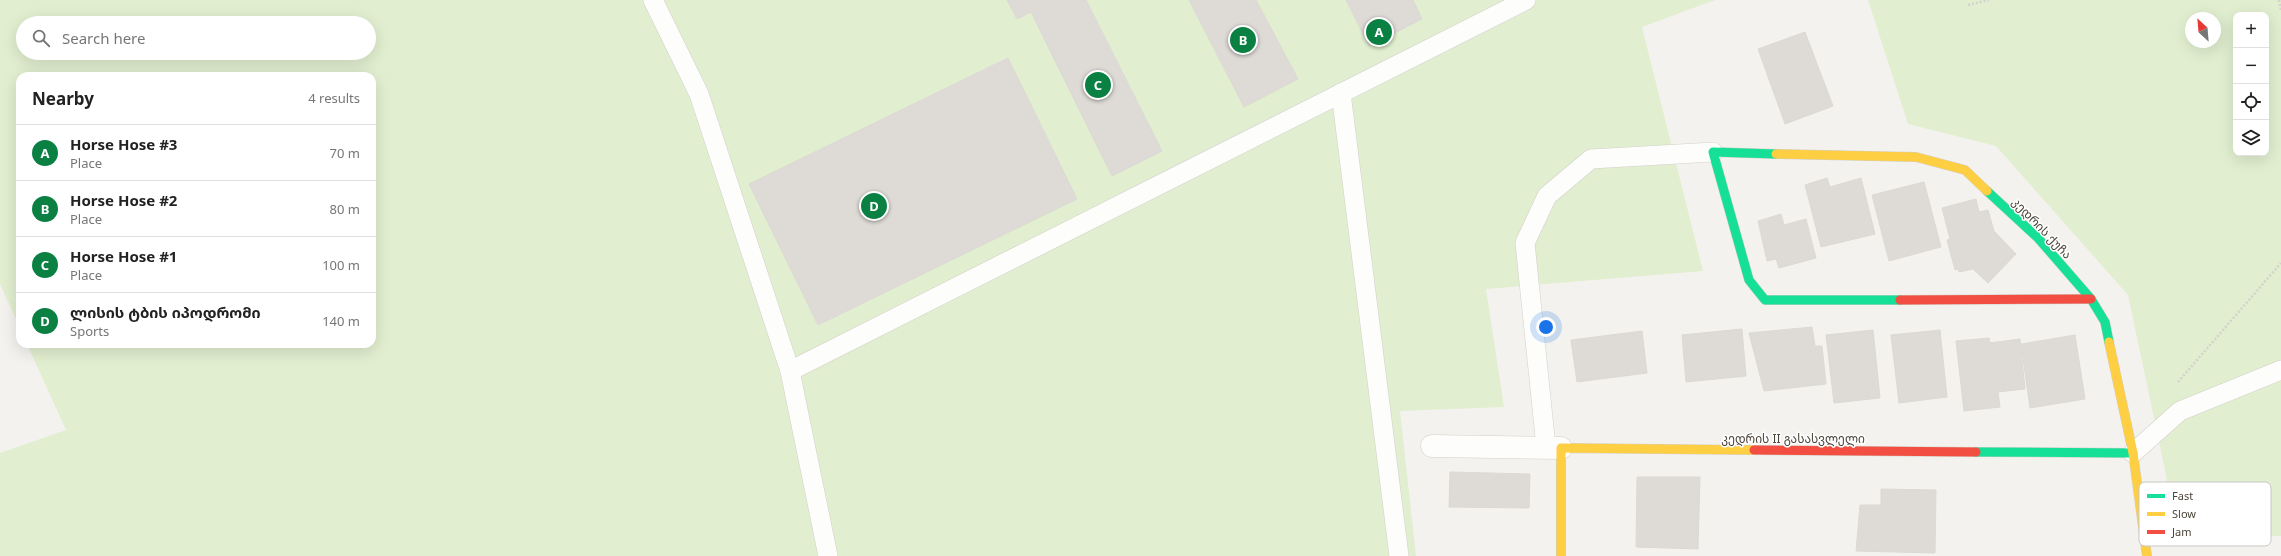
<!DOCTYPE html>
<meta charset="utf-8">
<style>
body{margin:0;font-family:"Noto Sans","Noto Sans Georgian",sans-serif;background:#f2f2f2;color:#222}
.controls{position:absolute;right:12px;top:12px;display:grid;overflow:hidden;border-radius:8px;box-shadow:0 4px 16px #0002}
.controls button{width:36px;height:36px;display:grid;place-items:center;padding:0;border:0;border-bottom:1px solid #e0e0e0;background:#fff;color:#222;font:20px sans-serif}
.compass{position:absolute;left:2185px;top:12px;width:36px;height:36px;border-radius:50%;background:#fff;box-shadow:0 4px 16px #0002;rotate:334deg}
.you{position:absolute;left:1546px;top:327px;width:14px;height:14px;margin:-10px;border:3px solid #fff;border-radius:50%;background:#1a73e8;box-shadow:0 0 0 6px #1a73e833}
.badge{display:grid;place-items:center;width:26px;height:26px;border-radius:50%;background:#0b8043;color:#fff;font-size:13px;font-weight:700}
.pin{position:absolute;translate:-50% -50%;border:2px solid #fff;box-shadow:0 1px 4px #0006}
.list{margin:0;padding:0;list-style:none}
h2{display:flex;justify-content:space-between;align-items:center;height:52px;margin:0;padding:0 16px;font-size:17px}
h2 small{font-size:13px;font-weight:400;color:#767676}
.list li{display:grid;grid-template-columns:26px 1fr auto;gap:12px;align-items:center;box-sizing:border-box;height:56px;padding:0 16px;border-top:1px solid #e0e0e0}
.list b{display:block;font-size:15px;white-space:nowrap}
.list p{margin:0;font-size:13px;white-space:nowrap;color:#767676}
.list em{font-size:13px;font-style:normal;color:#767676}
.icon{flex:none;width:22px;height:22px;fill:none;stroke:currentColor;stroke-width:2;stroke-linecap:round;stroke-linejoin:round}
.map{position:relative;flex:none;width:2281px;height:556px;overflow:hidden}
.search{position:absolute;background:#fff;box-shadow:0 4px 16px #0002;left:16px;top:16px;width:360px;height:44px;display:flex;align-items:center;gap:10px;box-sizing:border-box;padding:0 14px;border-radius:22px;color:#767676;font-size:15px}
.panel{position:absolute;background:#fff;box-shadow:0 4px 16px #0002;left:16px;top:72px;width:360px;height:276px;border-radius:12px}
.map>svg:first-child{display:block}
.green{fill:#e1eecf;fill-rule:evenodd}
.building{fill:#dedbd6;stroke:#dcd9d4}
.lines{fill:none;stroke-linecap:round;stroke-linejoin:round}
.lane-casing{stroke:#d2d0cb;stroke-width:20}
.street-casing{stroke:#d2d0cb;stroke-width:23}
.fast-casing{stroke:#d3cfc5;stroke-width:10}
.slow-casing{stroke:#d3cfc5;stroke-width:10}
.jam-casing{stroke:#d3cfc5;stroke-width:10}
.path{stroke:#d3d2cc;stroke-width:2.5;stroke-dasharray:2 2;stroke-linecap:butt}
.lane{stroke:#fdfdfc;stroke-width:19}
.street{stroke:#fdfdfc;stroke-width:22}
.fast{stroke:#16e098;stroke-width:9}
.slow{stroke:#ffcf43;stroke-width:9}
.jam{stroke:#f24e42;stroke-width:9}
.labels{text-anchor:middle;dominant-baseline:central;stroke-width:3;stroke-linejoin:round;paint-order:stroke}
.street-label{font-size:12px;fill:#4b4439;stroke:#fff}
.key{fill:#fff;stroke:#c9c7c4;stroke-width:1}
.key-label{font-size:11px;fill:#4b4439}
</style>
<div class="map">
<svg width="2281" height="556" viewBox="0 0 2281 556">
<rect width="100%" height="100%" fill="#f4f2ee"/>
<g class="green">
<path d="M 0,0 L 1715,0 L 1642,27 L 1703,271 L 1486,289 L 1504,407 L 1400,411 L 1416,556 L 0,556 L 0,453 L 66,430 L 27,344 L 372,344 L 372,76 L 20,76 L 20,328 L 0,284 ZM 23,23 L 369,23 L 369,53 L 23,53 Z"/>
<path d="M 1868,0 L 2281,0 L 2281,536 L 2173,535 L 2166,475 L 2128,295 L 1996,146 L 1908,124 ZM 2236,15 L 2266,15 L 2266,153 L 2236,153 ZM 2191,18 L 2215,18 L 2215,42 L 2191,42 Z"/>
</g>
<g class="building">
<path d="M 1007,0 L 1086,0 L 1162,151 L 1112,176 L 1031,12 L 1017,19 Z"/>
<path d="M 1189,0 L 1256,0 L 1298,79 L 1244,107 Z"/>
<path d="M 1346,0 L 1413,0 L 1422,19 L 1369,46 Z"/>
<path d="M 1805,32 L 1833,106 L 1785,124 L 1758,49 Z"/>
<path d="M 1008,58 L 1077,199 L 818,325 L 749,184 Z"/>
<path d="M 1827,178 L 1830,187 L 1861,178 L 1875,234 L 1821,247 L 1805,185 Z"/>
<path d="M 1924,182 L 1941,247 L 1889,261 L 1872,195 Z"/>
<path d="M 1976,199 L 1979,212 L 1988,210 L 1994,231 L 2016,254 L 1988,283 L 1973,269 L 1959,272 L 1958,269 L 1955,270 L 1947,240 L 1950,239 L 1942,208 Z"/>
<path d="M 1781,214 L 1784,225 L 1806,219 L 1816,258 L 1779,268 L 1776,259 L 1767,261 L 1758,221 Z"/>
<path d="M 1812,327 L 1815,346 L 1822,346 L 1826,384 L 1764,391 L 1749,333 Z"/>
<path d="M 1742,329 L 1746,376 L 1686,382 L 1682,335 Z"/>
<path d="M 1873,330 L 1880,398 L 1834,403 L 1826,335 Z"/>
<path d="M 1940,330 L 1947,397 L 1899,403 L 1891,335 Z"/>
<path d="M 1642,331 L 1647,373 L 1577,382 L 1571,340 Z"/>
<path d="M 2075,335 L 2085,399 L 2030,408 L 2021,344 Z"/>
<path d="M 1989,338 L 1990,343 L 2020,339 L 2025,389 L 1998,392 L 2000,407 L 1964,411 L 1956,341 Z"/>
<path d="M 1450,472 L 1530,474 L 1529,508 L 1449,507 Z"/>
<path d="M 1637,477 L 1700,477 L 1698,549 L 1636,547 Z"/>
<path d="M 1881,489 L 1936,490 L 1935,553 L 1856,551 L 1860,505 L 1881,505 Z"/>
</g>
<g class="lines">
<defs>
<g id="lane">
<path d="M 653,0 L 699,94 L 790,371 L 828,556"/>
<path d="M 1341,93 L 1399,556"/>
<path d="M 790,371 L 1526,0"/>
<path d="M 1546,447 L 1525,243 L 1547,196 L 1591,159 L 1713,152"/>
<path d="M 2133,453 L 2180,411 L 2281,370"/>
</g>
<path id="street" d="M 1432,446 L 1561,448"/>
<g id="fast">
<path d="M 1776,154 L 1713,152 L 1749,280 L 1765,300 L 1900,300"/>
<path d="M 1987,191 L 2038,238 L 2091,299 L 2105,322 L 2109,342"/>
<path d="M 1976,452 L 2133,453"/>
</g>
<g id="slow">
<path d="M 1776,154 L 1916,157 L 1965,170 L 1987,191"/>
<path d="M 2109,342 L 2133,453 L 2147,556"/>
<path d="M 1561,556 L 1561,448 L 1754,450"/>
</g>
<g id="jam">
<path d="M 1900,300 L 2091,299"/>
<path d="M 1754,450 L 1976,452"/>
</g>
</defs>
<use href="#lane" class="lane-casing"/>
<use href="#street" class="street-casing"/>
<use href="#fast" class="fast-casing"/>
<use href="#slow" class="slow-casing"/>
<use href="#jam" class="jam-casing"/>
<g class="path">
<path d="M 2279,0 L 2281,10"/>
<path d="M 1968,5 L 1989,0"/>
<path d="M 2178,382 L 2281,263"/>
</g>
<use href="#lane" class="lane"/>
<use href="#street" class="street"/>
<use href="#fast" class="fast"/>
<use href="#slow" class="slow"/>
<use href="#jam" class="jam"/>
</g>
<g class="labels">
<g class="street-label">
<text transform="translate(2042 228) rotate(46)">კედრის ქუჩა</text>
<text x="1793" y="438">კედრის II გასასვლელი</text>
</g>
</g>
<rect x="2139" y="482" width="132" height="64" rx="6" class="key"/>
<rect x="2147" y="494" width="18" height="4" fill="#16e098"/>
<rect x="2147" y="512" width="18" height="4" fill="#ffcf43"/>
<rect x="2147" y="530" width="18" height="4" fill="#f24e42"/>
<g class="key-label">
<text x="2172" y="500">Fast</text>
<text x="2172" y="518">Slow</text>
<text x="2172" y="536">Jam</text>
</g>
</svg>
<div class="controls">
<button>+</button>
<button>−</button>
<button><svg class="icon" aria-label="locate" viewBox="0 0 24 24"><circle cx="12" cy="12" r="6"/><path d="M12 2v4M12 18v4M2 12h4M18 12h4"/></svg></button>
<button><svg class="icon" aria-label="layers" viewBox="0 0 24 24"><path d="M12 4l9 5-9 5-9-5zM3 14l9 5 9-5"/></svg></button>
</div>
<svg class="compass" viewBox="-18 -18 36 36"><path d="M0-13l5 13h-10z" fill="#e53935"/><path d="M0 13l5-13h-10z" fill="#767676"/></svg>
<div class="you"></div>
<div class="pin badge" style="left:1379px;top:32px">A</div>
<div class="pin badge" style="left:1243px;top:40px">B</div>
<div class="pin badge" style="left:1098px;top:85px">C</div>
<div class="pin badge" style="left:874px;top:206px">D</div>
<div class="search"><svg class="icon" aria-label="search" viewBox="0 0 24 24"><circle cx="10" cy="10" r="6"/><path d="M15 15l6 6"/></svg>Search here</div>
<section class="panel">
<h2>Nearby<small>4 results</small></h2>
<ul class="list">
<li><span class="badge">A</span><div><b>Horse Hose #3</b><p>Place</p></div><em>70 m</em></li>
<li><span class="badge">B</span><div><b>Horse Hose #2</b><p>Place</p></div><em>80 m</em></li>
<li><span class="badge">C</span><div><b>Horse Hose #1</b><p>Place</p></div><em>100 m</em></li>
<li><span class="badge">D</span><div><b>ლისის ტბის იპოდრომი</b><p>Sports</p></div><em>140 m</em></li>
</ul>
</section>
</div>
